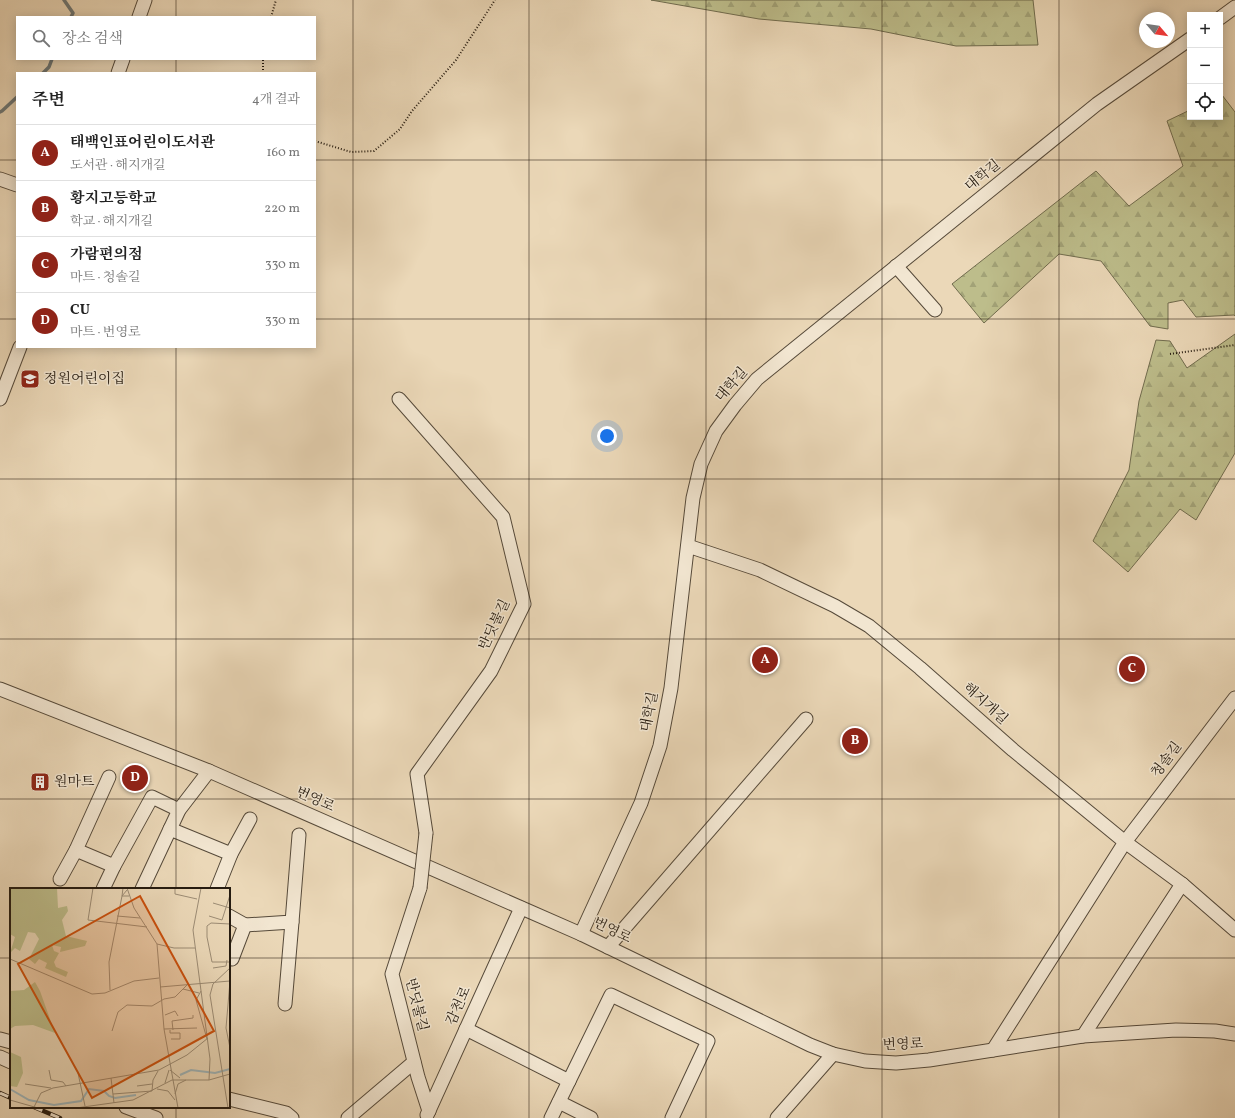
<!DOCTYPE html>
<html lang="ko">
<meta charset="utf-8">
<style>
body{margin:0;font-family:Vollkorn,"Noto Serif KR",serif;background:#f6f6f6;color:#222}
.controls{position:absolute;right:12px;top:12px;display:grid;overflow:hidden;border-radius:0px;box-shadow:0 2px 10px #0003}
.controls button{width:36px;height:36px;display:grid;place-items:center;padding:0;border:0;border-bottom:1px solid #e0e0e0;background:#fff;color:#222;font:20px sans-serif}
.compass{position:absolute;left:1139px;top:12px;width:36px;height:36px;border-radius:50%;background:#fff;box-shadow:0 2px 10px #0003;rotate:119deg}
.you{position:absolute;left:607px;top:436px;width:14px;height:14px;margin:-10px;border:3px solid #fff;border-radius:50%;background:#1a73e8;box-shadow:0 0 0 6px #1a73e833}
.badge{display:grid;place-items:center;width:26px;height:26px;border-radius:50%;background:#8f2418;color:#fff;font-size:13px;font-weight:700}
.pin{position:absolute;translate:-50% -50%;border:2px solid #fff;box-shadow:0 1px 4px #0006}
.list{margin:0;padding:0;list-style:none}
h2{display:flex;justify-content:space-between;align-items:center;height:52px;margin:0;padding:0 16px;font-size:17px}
h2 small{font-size:13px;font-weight:400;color:#767676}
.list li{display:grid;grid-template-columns:26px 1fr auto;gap:12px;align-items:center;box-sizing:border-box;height:56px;padding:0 16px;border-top:1px solid #e0e0e0}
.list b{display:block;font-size:15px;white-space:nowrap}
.list p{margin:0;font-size:13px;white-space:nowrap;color:#767676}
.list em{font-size:13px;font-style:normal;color:#767676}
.icon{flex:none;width:22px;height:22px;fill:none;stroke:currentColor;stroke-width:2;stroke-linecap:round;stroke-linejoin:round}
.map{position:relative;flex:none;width:1235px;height:1118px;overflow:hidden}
.search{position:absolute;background:#fff;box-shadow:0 2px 10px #0003;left:16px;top:16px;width:300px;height:44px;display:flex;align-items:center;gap:10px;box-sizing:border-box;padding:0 14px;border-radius:0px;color:#767676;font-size:15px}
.panel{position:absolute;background:#fff;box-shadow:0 2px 10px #0003;left:16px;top:72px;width:300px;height:276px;border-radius:0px}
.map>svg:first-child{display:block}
.forest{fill:url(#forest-firs);stroke:#716c4e}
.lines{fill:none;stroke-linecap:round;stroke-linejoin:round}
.stream{stroke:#6e7877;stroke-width:3.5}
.minor-casing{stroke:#564a3a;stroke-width:15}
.path{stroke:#251b10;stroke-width:2;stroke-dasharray:1 2;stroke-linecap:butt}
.minor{stroke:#f2e6d1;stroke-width:13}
.rail-casing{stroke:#251b10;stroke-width:4.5}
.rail{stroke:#f2e6d1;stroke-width:3;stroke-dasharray:9;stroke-linecap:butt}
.minor-bridge-casing{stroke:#564a3a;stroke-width:15;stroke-linecap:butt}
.minor-bridge{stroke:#f2e6d1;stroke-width:13}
.grid{fill:none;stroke:#251b10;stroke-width:1;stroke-opacity:0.55}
.labels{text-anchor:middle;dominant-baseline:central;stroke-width:3;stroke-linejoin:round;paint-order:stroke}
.street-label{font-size:14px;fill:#251b10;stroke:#f2e6d1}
.poi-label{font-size:14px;fill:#251b10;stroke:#f2e6d1;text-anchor:start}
.inset-river{fill:none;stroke:#9fb6bb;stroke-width:2}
.inset-road{fill:none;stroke:#9c8c75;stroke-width:1}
.view{fill:#cb500d;fill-opacity:0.15;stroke:#cb500d;stroke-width:2}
.inset-edge{fill:none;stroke:#251b10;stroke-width:2}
</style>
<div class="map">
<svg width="1235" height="1118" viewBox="0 0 1235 1118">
<defs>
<pattern id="forest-firs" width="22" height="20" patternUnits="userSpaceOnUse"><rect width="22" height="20" fill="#bdbd8b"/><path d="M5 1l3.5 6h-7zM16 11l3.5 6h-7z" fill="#a2a277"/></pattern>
</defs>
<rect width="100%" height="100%" fill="#ebd8b8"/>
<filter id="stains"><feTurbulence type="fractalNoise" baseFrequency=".005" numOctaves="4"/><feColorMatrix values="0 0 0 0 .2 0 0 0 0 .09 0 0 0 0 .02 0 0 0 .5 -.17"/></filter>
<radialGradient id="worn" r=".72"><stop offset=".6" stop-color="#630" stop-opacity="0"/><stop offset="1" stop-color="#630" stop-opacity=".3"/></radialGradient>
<g class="forest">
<path d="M 651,0 L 1033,0 L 1038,45 L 956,46 L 871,29 L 759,19 Z"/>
<path d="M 1222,95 L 1235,112 L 1235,316 L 1234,315 L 1196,317 L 1183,300 L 1168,303 L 1168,329 L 1150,326 L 1101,261 L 1059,254 L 984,323 L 952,284 L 1096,171 L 1129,206 L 1183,166 L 1167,121 L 1190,110 L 1190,117 L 1220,117 L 1220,96 Z"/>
<path d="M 1235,334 L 1235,453 L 1196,520 L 1180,509 L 1128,572 L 1093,541 L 1129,470 L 1139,401 L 1156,340 L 1170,341 L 1187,368 Z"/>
</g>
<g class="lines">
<g class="stream">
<path d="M 64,0 L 73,13 L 71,17"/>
<path d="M 43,73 L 49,67 L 52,59"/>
<path d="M 0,112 L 2,111 L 17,97"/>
</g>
<defs>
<g id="minor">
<path d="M 139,17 L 145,0"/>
<path d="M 1220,18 L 1235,7"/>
<path d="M 118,73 L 123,59"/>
<path d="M 0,179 L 17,185"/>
<path d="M 896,266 L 935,310"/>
<path d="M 0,399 L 20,347"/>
<path d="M 399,399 L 503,517 L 524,604 L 491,671 L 417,774 L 426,833"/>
<path d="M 688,546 L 760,570 L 835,606 L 869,626 L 920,668 L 1013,750 L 1125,842 L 1182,884 L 1235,930"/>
<path d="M 0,689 L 209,771 L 581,934 L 810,1045 L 833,1054 L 865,1061 L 896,1063 L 929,1060 L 1083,1036 L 1176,1030 L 1215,1031 L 1235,1034"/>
<path d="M 109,777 L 76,850 L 114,866 L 152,797 L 179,810"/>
<path d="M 170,829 L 231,854 L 217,889"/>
<path d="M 231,854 L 250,819"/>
<path d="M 60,879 L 76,850"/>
<path d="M 420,888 L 392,974 L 418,1077 L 429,1111"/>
<path d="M 103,889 L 114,866"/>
<path d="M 142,889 L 179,810 L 209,771"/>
<path d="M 229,916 L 245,925 L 232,959"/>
<path d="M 245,925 L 292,922 L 299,835"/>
<path d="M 581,934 L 641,803 L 660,746 L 671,688 L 693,498 L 701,464 L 716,431 L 735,405 L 757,379 L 1097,104 L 1190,39"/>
<path d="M 608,947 L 806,719"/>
<path d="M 285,1004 L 292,922"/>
<path d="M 466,1029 L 569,1081 L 611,995 L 708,1041 L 672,1118"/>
<path d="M 1083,1036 L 1182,884"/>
<path d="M 0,1039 L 11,1042"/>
<path d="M 993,1050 L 1125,842 L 1235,698"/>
<path d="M 0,1057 L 11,1062"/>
<path d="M 229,1099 L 286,1113 L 292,1118"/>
<path d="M 559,1102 L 591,1118"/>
<path d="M 126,1107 L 156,1118"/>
<path d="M 427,1115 L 521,908"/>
<path d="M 348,1118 L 414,1062"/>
<path d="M 551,1118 L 569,1081"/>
<path d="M 777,1118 L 833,1054"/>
</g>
</defs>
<use href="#minor" class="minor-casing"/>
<g class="path">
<path d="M 271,17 L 276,0"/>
<path d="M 263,73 L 263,59"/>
<path d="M 315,141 L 351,152 L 374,151 L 400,129 L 412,111 L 456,60 L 495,0"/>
<path d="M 1170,354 L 1235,345"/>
</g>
<use href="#minor" class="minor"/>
<defs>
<g id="rail">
<path d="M 0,1093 L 11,1098"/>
<path d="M 34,1107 L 60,1118"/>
</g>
</defs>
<use href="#rail" class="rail-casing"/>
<use href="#rail" class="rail"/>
<defs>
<path id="minor-bridge" d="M 420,888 L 426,833"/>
</defs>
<use href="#minor-bridge" class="minor-bridge-casing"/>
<use href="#minor-bridge" class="minor-bridge"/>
</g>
<path class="grid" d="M 176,0 L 176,17M 353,0 L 353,1118M 529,0 L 529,1118M 706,0 L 706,1118M 882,0 L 882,1118M 1059,0 L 1059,1118M 176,59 L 176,73M 0,160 L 17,160M 315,160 L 1235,160M 0,319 L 17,319M 315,319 L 1235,319M 176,347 L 176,889M 0,479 L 1235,479M 0,639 L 1235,639M 0,799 L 1235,799M 0,958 L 11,958M 229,958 L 1235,958M 176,1107 L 176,1118"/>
<defs>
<symbol id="school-square" viewBox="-11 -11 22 22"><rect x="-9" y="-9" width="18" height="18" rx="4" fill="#8f2418" stroke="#f2e6d1"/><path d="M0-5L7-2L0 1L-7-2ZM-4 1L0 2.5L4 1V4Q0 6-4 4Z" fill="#fff"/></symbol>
<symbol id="building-square" viewBox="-11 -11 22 22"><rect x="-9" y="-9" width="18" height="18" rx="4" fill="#8f2418" stroke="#f2e6d1"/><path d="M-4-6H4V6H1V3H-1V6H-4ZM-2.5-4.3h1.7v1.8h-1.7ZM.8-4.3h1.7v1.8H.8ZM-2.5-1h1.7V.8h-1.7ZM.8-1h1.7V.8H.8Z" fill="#fff"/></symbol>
</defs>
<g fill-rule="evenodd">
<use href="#school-square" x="19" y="368" width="22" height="22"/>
<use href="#building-square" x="29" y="771" width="22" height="22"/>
</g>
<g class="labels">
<g class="street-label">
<text transform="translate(983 176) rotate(-39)">대학길</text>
<text transform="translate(732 385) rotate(-49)">대학길</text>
<text transform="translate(495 625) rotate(-65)">반딧불길</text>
<text transform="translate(985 704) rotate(42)">해지개길</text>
<text transform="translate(650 712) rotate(-79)">대학길</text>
<text transform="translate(1167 760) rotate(-53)">청솔길</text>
<text transform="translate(315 800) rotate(24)">번영로</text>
<text transform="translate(612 931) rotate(26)">번영로</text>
<text transform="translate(416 1005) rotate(76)">반딧불길</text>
<text transform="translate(459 1006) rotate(-66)">감천로</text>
<text transform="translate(903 1045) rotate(-2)">번영로</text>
</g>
<g class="poi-label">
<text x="44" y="379">정원어린이집</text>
<text x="54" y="782">원마트</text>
</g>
</g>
<g transform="translate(10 888)">
<rect width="220" height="220" fill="#ebd8b8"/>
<path d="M 0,0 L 47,0 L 48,20 L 57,18 L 58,23 L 52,32 L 56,48 L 77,53 L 75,58 L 50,64 L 51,59 L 42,57 L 44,63 L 49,65 L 44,74 L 46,79 L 58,84 L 56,89 L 35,80 L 37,75 L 29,71 L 25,76 L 19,71 L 29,51 L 25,45 L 18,44 L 10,63 L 5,60 L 0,65 L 5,49 L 0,46 ZM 25,94 L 30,103 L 45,145 L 23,137 L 5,138 L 0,141 L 0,103 L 14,102 ZM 0,164 L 11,169 L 13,185 L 7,199 L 0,198 Z" fill="#bdbd8b"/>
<path class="inset-river" d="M 170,187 L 181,182 L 205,185 L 220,181M 0,201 L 19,212 L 44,217 L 71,213 L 79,201 L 94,203 L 99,208 L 105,210 L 126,207"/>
<path class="inset-road" d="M 83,0 L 78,32 L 137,39M 113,0 L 112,8 L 119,8M 117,0 L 124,20 L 147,56 L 154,141 L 168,220M 165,0 L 165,6 L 187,11M 191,0 L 183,42 L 200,171 L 199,192M 203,15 L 220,20M 107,28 L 130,30M 199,28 L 212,32 L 220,7M 220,36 L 201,35 L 197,38 L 197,49 L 202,74 L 220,74M 147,56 L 164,60 L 185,60M 0,71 L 82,106 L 95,105 L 124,93 L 149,90M 203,80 L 216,78 L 217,72M 220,93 L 216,140 L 220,160M 150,99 L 220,93M 173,101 L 189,105M 100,102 L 99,74 L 112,8 L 117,2M 191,103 L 186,112 L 197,151M 155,127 L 165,123 L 168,128M 154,141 L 187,140M 160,142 L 160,145 L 170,145 L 170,151 L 161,151M 163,142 L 162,133 L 183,130 L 183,127M 102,143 L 108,124 L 117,117 L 142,118 L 154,111 L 165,109 L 178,96M 39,182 L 41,192 L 53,194 L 56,198M 160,182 L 170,190M 68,185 L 75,218M 101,190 L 104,215M 155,195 L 159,182M 15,196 L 41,200M 127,198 L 142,196M 147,201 L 158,203 L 165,212M 103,206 L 142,203 L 143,192 L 148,183M 165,206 L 168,196 L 176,192M 0,212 L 28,220M 24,219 L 31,205 L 43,200 L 149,182 L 177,167 L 198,150M 66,220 L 123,212 L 162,192 L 199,192 L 220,186M 218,220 L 200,107 L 203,96 L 220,80"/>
<path class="view" d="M 130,8 L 204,143 L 82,210 L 8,76 Z"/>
<rect width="220" height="220" class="inset-edge"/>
</g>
<rect width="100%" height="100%" filter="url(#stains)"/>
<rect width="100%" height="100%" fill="url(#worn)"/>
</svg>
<div class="controls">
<button>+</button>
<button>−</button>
<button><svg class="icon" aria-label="locate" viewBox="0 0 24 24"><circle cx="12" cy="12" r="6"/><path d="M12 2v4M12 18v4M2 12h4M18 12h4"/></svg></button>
</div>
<svg class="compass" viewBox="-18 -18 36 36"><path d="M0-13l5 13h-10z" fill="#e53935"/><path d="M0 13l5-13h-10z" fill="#767676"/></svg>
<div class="you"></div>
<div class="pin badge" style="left:765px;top:660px">A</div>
<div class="pin badge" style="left:855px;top:741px">B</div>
<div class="pin badge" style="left:1132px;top:669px">C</div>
<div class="pin badge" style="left:135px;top:778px">D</div>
<div class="search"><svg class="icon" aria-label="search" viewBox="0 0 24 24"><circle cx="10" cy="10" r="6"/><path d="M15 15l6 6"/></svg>장소 검색</div>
<section class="panel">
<h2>주변<small>4개 결과</small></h2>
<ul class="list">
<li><span class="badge">A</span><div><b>태백인표어린이도서관</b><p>도서관 · 해지개길</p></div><em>160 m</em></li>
<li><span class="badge">B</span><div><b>황지고등학교</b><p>학교 · 해지개길</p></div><em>220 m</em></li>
<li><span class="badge">C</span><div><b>가람편의점</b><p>마트 · 청솔길</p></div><em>330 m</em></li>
<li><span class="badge">D</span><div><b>CU</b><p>마트 · 번영로</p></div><em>330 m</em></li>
</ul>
</section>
</div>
